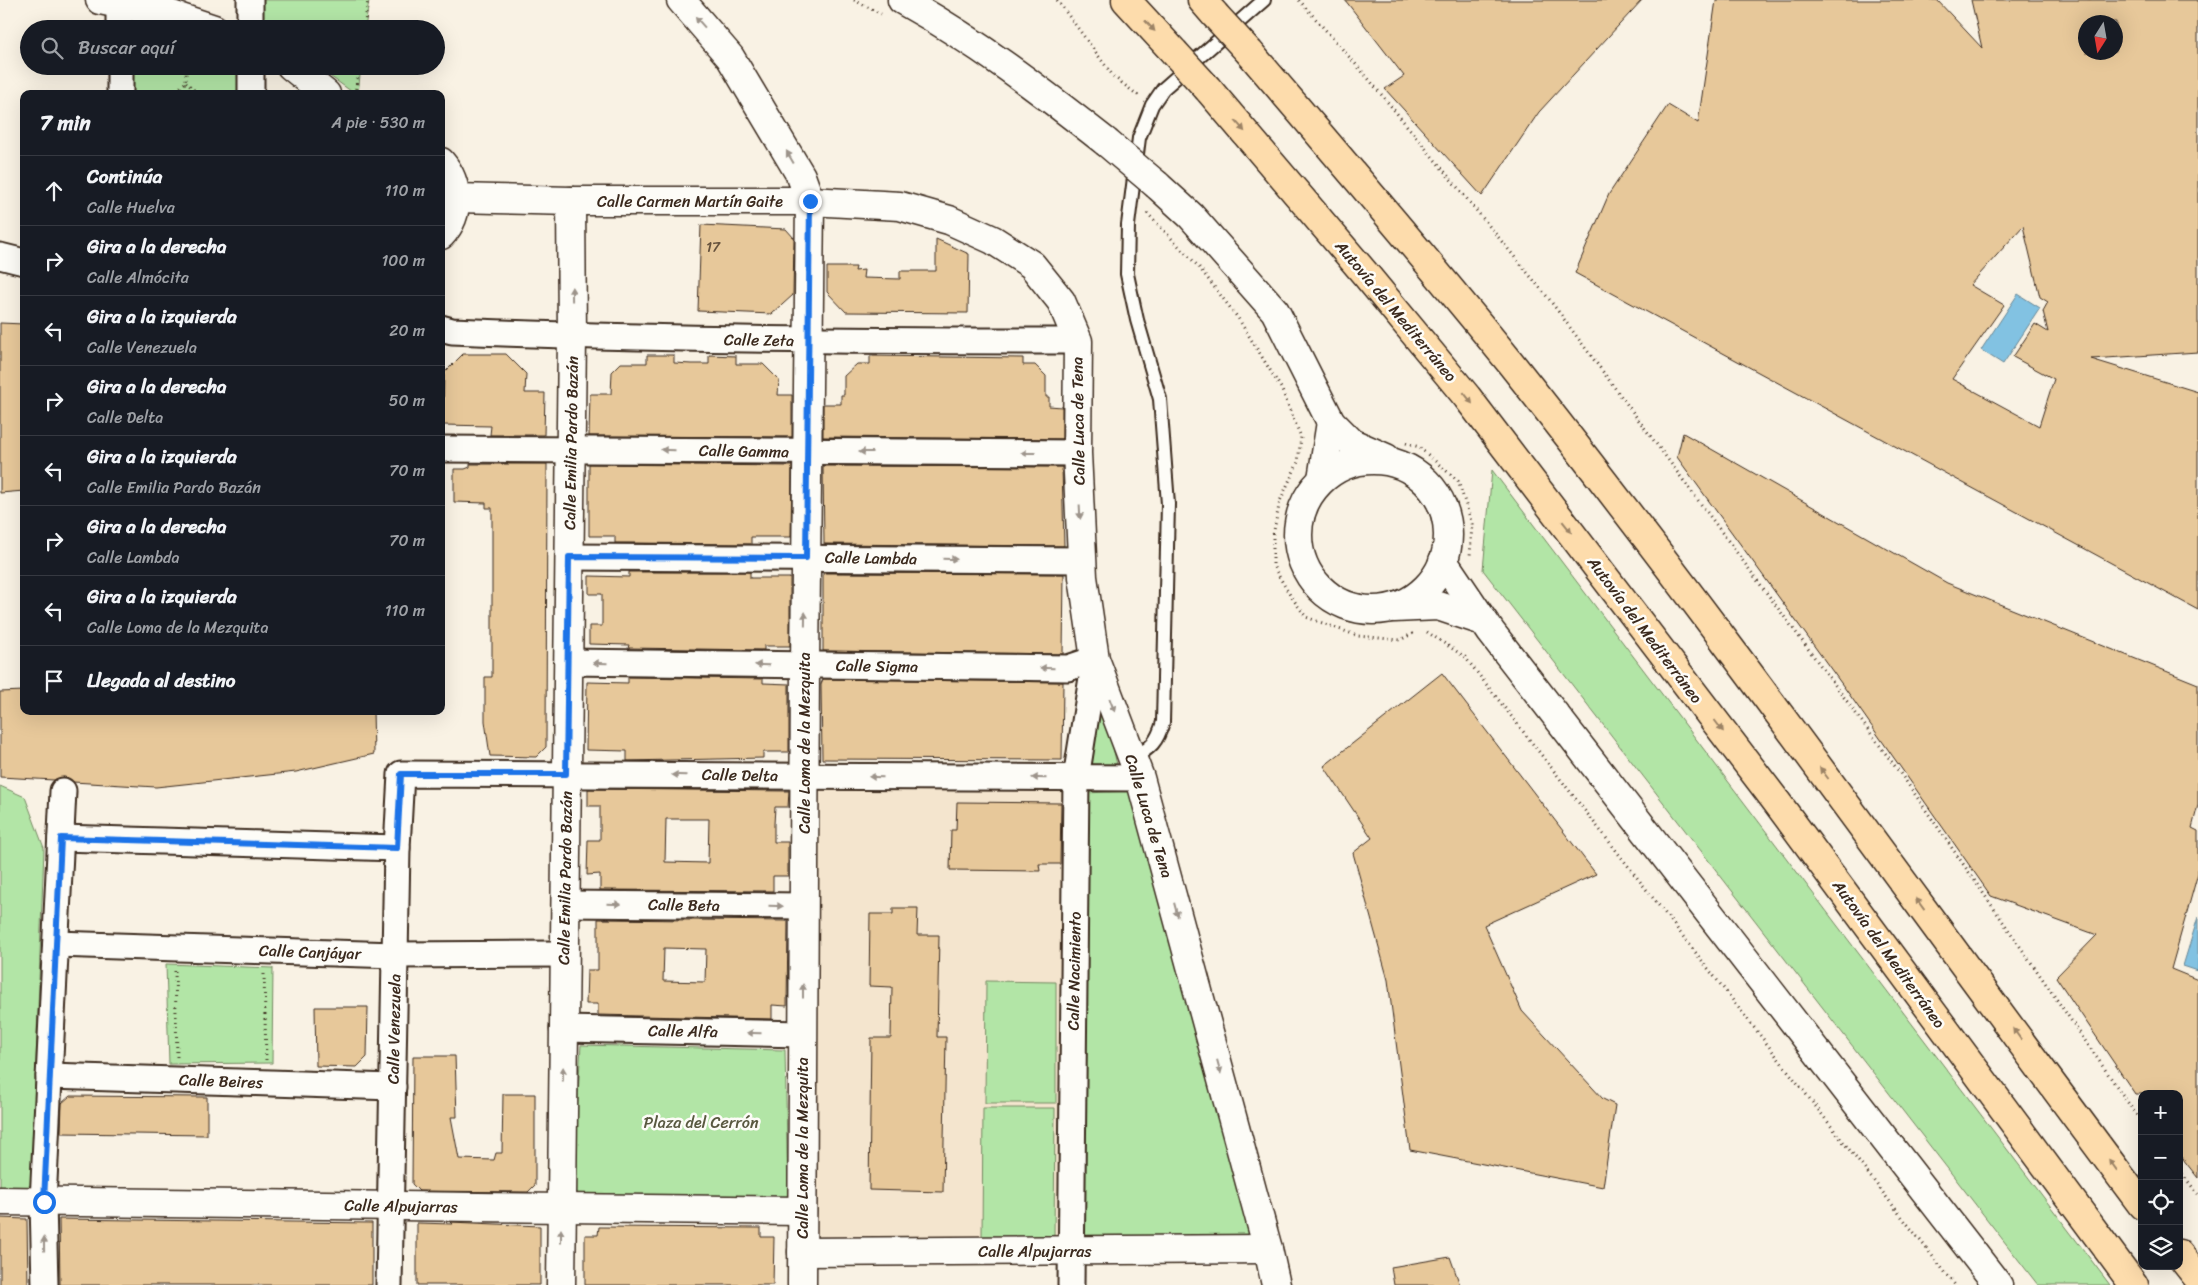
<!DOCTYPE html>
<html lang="es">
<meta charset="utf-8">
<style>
body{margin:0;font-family:Sriracha,sans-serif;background:#242831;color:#f1f3f6}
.controls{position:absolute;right:15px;bottom:15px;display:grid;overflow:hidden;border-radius:10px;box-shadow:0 5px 20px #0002}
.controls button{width:45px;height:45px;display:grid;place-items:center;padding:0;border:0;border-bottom:1px solid #363941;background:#171b24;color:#f1f3f6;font:25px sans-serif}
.compass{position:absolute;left:2078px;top:15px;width:45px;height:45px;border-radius:50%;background:#171b24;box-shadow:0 5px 20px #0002;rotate:191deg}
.stop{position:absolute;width:15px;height:15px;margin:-11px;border:4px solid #1a73e8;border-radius:50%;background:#fff}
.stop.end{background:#1a73e8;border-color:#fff;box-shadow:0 1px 5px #0008}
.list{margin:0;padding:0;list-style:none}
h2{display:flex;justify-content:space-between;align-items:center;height:65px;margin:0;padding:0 20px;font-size:21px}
h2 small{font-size:16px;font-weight:400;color:#9ea1a6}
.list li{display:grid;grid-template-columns:32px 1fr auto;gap:15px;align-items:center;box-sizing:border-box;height:70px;padding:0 20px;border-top:1px solid #363941}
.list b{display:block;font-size:19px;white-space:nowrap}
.list p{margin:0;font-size:16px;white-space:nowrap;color:#9ea1a6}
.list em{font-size:16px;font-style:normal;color:#9ea1a6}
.icon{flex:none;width:28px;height:28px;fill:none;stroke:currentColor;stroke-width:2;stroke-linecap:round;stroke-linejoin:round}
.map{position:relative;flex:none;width:2198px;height:1285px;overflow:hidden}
.search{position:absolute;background:#171b24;box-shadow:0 5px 20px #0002;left:20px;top:20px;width:425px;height:55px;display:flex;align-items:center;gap:12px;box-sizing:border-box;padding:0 18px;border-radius:28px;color:#9ea1a6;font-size:19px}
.panel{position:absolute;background:#171b24;box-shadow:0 5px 20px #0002;left:20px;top:90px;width:425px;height:625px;border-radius:10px}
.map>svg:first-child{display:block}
.built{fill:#f4e5ce}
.green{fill:#b2e5a6;stroke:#768862}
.water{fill:#82c2e2;stroke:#668594}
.building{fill:#e7c89a;stroke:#3b2a1e;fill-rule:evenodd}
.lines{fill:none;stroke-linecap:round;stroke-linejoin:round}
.service-casing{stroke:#3b2a1e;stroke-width:16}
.minor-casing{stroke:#3b2a1e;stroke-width:29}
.tertiary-casing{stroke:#3b2a1e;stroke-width:31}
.motorway-casing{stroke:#3b2a1e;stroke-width:31}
.path{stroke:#3b2a1e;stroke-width:3;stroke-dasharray:1 4;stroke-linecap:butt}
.service{stroke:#fdfcf7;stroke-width:12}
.minor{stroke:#fdfcf7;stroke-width:25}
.tertiary{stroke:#fdfcf7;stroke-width:28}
.motorway{stroke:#fddcac;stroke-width:28}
.tertiary-bridge-casing{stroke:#3b2a1e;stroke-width:31;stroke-linecap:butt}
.motorway-bridge-casing{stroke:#3b2a1e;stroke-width:31;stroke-linecap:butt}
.tertiary-bridge{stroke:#fdfcf7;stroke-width:28}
.motorway-bridge{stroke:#fddcac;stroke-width:28}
.oneway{fill:#9c938a}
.oneway2{fill:#9c8365}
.route{stroke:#1a73e8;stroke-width:6}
.labels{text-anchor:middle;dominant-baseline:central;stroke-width:5;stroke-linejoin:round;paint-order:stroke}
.number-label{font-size:14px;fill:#66523d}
.street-label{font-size:16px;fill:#3b2a1e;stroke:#fdfcf7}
.park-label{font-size:16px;fill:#595940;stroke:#fdfcf7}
</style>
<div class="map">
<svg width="2198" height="1285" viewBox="0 0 2198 1285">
<rect width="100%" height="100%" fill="#f9f2e4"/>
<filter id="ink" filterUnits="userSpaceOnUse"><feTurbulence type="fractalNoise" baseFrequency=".02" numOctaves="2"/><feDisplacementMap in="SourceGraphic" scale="10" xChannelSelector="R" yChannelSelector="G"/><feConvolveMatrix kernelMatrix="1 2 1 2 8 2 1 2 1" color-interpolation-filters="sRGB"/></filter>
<g filter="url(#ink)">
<path class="built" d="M 804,776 L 1076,778 L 1071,1250 L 802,1252 Z"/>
<g class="green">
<path d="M 263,0 L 369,0 L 365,29 L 263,29 Z"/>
<rect x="133" y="66" width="105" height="28"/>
<path d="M 316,66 L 361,66 L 358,94 L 355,94 Z"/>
<path d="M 1492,470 L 2110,1285 L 2038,1285 L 1483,570 Z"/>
<path d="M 1099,686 L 1117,765 L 1086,768 Z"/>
<path d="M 0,786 L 25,797 L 44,848 L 31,1193 L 0,1192 Z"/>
<path d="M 1133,791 L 1255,1242 L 1078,1246 L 1085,793 Z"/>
<path d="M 166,964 L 273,968 L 272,1063 L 169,1064 Z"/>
<path d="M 986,981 L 1056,982 L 1056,1103 L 985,1103 Z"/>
<path d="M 581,1045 L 785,1050 L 788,1198 L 572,1195 Z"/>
<path d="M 983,1108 L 1055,1108 L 1054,1238 L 982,1237 Z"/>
</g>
<g class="water">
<path d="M 2018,294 L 2040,308 L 2003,364 L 1981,350 Z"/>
<path d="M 2198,917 L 2198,971 L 2183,966 Z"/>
</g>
<g class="building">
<path d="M 1345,0 L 1642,0 L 1539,112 L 1482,196 L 1385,89 L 1404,76 Z"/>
<path d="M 1716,0 L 1937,0 L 1982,48 L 1971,0 L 2198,0 L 2198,352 L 2091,359 L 2198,392 L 2198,610 L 1575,273 L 1609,194 L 1668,105 L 1698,123 ZM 2086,22 L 2116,22 L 2116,52 L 2086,52 ZM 2023,226 L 2040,297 L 2048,302 L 2043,311 L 2048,332 L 2035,324 L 2013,357 L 2054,379 L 2039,426 L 1952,379 L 2004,305 L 1970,285 Z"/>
<path d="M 701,225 L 786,229 L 794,238 L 793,295 L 772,314 L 698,311 Z"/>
<path d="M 936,239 L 969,254 L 968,313 L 846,312 L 827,292 L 827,267 L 856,267 L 855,271 L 864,270 L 863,278 L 900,279 L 900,271 L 936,271 Z"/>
<path d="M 0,323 L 24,324 L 24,491 L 0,493 Z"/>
<path d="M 463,354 L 506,354 L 526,374 L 525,393 L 545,393 L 544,435 L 490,435 L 491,426 L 443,425 L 444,373 Z"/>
<path d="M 647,355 L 674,355 L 674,363 L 691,364 L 709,364 L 709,355 L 736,356 L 736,364 L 763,364 L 779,380 L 778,395 L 792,395 L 792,437 L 589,436 L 590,394 L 611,394 L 612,372 L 621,363 L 647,363 Z"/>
<path d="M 870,356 L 1023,358 L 1023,365 L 1035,365 L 1046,376 L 1046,397 L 1049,397 L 1049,406 L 1062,407 L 1062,439 L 823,437 L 823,404 L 841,404 L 841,395 L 844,395 L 844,376 L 857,364 L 870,364 Z"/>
<path d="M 1683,433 L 1947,583 L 2198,684 L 2198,805 L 2192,828 L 2198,831 L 2198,873 L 2171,969 L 2198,980 L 2198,1178 L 2179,1154 L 2179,1094 L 2135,1094 L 2056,977 L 2097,935 L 1991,896 L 1849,694 L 1677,457 Z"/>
<path d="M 470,464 L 547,464 L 546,747 L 536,757 L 490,756 L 485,721 L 485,677 L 492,677 L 492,508 L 486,508 L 486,503 L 454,502 L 454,469 L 465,469 L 470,467 Z"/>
<path d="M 589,464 L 792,466 L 791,537 L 751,537 L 751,544 L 629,543 L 615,543 L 615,536 L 589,536 Z"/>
<path d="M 823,466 L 1062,467 L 1064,546 L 824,544 Z"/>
<path d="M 629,572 L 750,572 L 750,578 L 790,578 L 790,646 L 764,646 L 764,650 L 628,648 L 629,645 L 589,644 L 589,626 L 602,626 L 602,594 L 589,594 L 589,576 L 629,577 Z"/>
<path d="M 823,573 L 1064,574 L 1063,654 L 823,651 Z"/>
<path d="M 1442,673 L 1596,874 L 1484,925 L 1522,1011 L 1603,1099 L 1615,1105 L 1603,1187 L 1410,1150 L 1388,980 L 1353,853 L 1372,838 L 1324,766 Z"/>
<path d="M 628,677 L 763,679 L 763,683 L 789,684 L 789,752 L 763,752 L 763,758 L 627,761 L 627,751 L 586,750 L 587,682 L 628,683 Z"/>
<path d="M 823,679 L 1063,682 L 1062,760 L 822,759 L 821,684 Z"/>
<path d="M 24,691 L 24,711 L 373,711 L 374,754 L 296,772 L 156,787 L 73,782 L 64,777 L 54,780 L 0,777 L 0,692 Z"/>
<path d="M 588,789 L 789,791 L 788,807 L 775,807 L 774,824 L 774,842 L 788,842 L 788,876 L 773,876 L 773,891 L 600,890 L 600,874 L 587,875 L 588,840 L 600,840 L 600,806 L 588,806 ZM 666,819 L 709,819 L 708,863 L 665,862 Z"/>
<path d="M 957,802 L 1061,803 L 1060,864 L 1039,864 L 1040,871 L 950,870 L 951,830 L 956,830 Z"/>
<path d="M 893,908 L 918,908 L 917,935 L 939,935 L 937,1037 L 946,1037 L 943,1192 L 869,1190 L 871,1038 L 891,1038 L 892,987 L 869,986 L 870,914 L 893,914 Z"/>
<path d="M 598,919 L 788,921 L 787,1006 L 772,1005 L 772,1019 L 598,1015 L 598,1004 L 586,1004 L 587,970 L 598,970 ZM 664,948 L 706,949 L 705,982 L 663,981 Z"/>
<path d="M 315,1007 L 368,1007 L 367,1057 L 357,1067 L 316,1066 Z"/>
<path d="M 413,1056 L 455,1056 L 457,1117 L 451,1117 L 459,1159 L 494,1160 L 496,1153 L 502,1153 L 503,1094 L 535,1094 L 535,1185 L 528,1192 L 419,1191 L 412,1184 Z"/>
<path d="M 70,1096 L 207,1097 L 207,1135 L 61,1133 L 62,1103 Z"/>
<path d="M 0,1218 L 27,1219 L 28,1285 L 0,1285 Z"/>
<path d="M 59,1219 L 372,1223 L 372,1285 L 60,1285 Z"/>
<path d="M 451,1222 L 540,1226 L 540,1285 L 417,1285 L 417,1223 L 453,1224 Z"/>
<path d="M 599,1227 L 761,1228 L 761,1237 L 774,1237 L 773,1285 L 585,1285 L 585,1235 L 598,1235 Z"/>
<path d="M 1450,1257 L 1460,1285 L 1394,1285 L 1391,1267 Z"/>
</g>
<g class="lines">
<defs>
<path id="service" d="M 1133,759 C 1151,747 1157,743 1163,722 L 1168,504 L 1160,399 L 1137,320 L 1127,274 L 1128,225 L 1139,138 L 1152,105 L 1163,89 L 1264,0"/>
<g id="minor">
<path d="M 250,0 L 250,29"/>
<path d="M 119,3 L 119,29"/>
<path d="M 120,66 L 120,94"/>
<path d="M 251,66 L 251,94"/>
<path d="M 0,256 L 24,262"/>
<path d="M 441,328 L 452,331 C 660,340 869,341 1078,341"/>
<path d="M 441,449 L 1077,453"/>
<path d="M 569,557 L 1082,560"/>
<path d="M 568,662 L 1068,668 L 1095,659 L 1076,778 L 1071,1285"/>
<path d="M 61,838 L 397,848"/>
<path d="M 565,904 L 803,906"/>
<path d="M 56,944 L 395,955 L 564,954"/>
<path d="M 563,1029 L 802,1034"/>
<path d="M 49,1076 L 393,1087"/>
<path d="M 45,1285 L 43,1202 L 63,791"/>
<path d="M 389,1285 L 397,848 L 401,774 L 1140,778"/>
</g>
<g id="tertiary">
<path d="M 100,0 L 169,14 L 214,29"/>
<path d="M 681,0 L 730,57 L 801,176 L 810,201 L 805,665 L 802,1285"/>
<path d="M 902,0 C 976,41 1040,90 1106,142"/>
<path d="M 291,66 L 326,94"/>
<path d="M 441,162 C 459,183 461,214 441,235"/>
<path d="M 1157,185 L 1191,216 L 1275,311 L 1331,422 L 1352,443 L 1386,458"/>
<path d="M 456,198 L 571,201 L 810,201 L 900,206 L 949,220 L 993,240 L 1032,265 L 1061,301 L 1078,341 L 1077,453 L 1083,577 L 1095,659 L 1140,778 L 1268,1249 L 1276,1285"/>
<circle cx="1373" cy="535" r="75"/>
<path d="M 1322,479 L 1331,422"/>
<path d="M 1443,561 L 1491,632 L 1998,1285"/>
<path d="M 1394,608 L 1438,606 L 1483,621"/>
<path d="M 0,1201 L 802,1211"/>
<path d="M 802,1252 L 1268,1249"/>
<path d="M 561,1285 L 572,336 L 571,201"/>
</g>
<g id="motorway">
<path d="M 1126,0 L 1174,52"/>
<path d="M 1202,0 L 1215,15"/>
<path d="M 1250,53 C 1337,155 1425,257 1509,361 C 1728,636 1931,924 2142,1205"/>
<path d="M 1208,89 L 1367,276 L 1467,397 L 1776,801 L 2134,1285"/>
<path d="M 2179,1254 L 2198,1278"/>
</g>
</defs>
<use href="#service" class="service-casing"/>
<use href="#minor" class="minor-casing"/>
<use href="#tertiary" class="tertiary-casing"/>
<use href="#motorway" class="motorway-casing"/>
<g class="path">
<path d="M 854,0 L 881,14"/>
<path d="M 1057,0 L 1114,77 L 1139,96"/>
<path d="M 1299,0 L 1367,77 L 1549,299 L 1903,777 L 2142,1123"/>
<path d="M 364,29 L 368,0"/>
<path d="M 186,82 L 198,94"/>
<path d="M 173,94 L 186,82 L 186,66"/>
<path d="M 355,94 L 359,66"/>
<path d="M 1147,213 L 1198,266 L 1238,318 L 1281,388 L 1301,437 L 1298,462 L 1280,501 L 1273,535 L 1273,566 L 1290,595 L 1306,617 L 1358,636 L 1400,640 L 1416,632"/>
<path d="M 1406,443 L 1419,447 L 1458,481 L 1472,524 L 1470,557"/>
<path d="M 1427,632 L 1465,657 L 1955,1285"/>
<path d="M 175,971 L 177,1057"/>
<path d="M 264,974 L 266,1060"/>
<path d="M 2179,1170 L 2198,1194"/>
</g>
<use href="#service" class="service"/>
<use href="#minor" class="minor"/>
<use href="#tertiary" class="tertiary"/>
<use href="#motorway" class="motorway"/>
<defs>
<path id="tertiary-bridge" d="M 1106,142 L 1157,185"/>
<g id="motorway-bridge">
<path d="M 1215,15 L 1250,53"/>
<path d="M 1174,52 L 1208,89"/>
</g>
</defs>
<use href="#tertiary-bridge" class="tertiary-bridge-casing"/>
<use href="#motorway-bridge" class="motorway-bridge-casing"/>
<use href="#tertiary-bridge" class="tertiary-bridge"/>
<use href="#motorway-bridge" class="motorway-bridge"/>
</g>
<defs><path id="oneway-solid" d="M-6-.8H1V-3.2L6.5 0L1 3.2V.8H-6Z" transform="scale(1.25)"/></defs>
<g class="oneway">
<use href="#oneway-solid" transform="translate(700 22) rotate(-131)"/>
<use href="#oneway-solid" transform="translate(790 157) rotate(-120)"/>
<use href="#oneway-solid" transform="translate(572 294) rotate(-91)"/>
<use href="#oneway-solid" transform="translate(668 450) rotate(-179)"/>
<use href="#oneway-solid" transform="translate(866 452) rotate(-180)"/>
<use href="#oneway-solid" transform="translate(1028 453) rotate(-180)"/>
<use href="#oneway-solid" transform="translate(1080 512) rotate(87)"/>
<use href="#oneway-solid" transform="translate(950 559) rotate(1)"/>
<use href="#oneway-solid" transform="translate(805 619) rotate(-89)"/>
<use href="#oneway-solid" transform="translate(600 663) rotate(-179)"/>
<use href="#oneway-solid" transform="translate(762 665) rotate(-179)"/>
<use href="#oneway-solid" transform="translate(1047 668) rotate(-179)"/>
<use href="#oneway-solid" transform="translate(1112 705) rotate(69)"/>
<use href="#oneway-solid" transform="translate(679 775) rotate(-179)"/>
<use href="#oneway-solid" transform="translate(876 777) rotate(-179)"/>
<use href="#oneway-solid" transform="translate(1039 778) rotate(-179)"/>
<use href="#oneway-solid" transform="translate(614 904) rotate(1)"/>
<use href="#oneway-solid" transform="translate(776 906) rotate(1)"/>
<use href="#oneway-solid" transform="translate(1176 910) rotate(75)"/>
<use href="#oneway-solid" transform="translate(803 991) rotate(-90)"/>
<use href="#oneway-solid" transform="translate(754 1033) rotate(-179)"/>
<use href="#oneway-solid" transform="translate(1219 1067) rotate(75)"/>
<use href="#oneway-solid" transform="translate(563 1074) rotate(-89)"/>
<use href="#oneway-solid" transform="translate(561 1236) rotate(-90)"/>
<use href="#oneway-solid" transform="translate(44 1244) rotate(-91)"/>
</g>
<g class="oneway2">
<use href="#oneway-solid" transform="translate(1150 26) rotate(47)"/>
<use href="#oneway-solid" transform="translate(1240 126) rotate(49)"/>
<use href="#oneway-solid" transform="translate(1468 398) rotate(52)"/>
<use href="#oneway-solid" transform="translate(1567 527) rotate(52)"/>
<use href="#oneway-solid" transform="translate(1719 726) rotate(53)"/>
<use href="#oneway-solid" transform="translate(1824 773) rotate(-127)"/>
<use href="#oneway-solid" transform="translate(1920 904) rotate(-126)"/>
<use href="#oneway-solid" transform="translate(2017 1034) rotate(-126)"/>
<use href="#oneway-solid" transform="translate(2113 1165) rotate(-126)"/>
</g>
</g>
<g class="lines" filter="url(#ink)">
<path class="route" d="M 44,1202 L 61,838 L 397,848 L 401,774 L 566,774 L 569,557 L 806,558 L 810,201"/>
</g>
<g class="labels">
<g class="number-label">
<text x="713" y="247">17</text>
</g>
<g class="street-label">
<text x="690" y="201">Calle Carmen Martín Gaite</text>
<text transform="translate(1396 311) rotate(50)">Autovía del Mediterráneo</text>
<text transform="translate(759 340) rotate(1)">Calle Zeta</text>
<text transform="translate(1078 421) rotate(-91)">Calle Luca de Tena</text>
<text transform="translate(571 443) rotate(-89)">Calle Emilia Pardo Bazán</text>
<text transform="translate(744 451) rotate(1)">Calle Gamma</text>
<text transform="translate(871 558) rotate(1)">Calle Lambda</text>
<text transform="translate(1645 630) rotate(53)">Autovía del Mediterráneo</text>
<text transform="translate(877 666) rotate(1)">Calle Sigma</text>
<text transform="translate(804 743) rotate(-90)">Calle Loma de la Mezquita</text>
<text transform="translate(740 775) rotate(1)">Calle Delta</text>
<text transform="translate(1149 816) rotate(73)">Calle Luca de Tena</text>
<text transform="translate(565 878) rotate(-89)">Calle Emilia Pardo Bazán</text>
<text transform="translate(684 905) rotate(1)">Calle Beta</text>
<text transform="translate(310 952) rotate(2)">Calle Canjáyar</text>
<text transform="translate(1889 954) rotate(54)">Autovía del Mediterráneo</text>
<text transform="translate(1074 971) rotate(-89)">Calle Nacimiento</text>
<text transform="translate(394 1029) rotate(-89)">Calle Venezuela</text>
<text transform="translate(683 1031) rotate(1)">Calle Alfa</text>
<text transform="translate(221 1081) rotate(2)">Calle Beires</text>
<text transform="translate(802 1148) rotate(-90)">Calle Loma de la Mezquita</text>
<text transform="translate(401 1206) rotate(1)">Calle Alpujarras</text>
<text x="1035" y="1251">Calle Alpujarras</text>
</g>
<g class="park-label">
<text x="701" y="1122">Plaza del Cerrón</text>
</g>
</g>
</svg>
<div class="controls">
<button>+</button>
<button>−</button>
<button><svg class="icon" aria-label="locate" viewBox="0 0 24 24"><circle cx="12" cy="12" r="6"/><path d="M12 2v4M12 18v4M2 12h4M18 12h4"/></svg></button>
<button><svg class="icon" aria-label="layers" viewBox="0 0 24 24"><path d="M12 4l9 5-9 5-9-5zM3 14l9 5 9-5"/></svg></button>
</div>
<svg class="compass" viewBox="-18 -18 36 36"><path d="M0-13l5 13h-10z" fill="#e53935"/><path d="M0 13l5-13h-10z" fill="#9ea1a6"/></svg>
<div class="stop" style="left:44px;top:1202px"></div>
<div class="stop end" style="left:810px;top:201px"></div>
<div class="search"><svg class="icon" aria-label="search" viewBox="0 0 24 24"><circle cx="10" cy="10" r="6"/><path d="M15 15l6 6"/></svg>Buscar aquí</div>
<section class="panel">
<h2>7 min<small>A pie · 530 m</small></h2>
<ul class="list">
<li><svg class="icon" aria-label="ahead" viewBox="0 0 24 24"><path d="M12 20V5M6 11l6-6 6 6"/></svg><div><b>Continúa</b><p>Calle Huelva</p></div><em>110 m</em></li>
<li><svg class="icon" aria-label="right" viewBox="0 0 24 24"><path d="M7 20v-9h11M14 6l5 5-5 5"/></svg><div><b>Gira a la derecha</b><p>Calle Almócita</p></div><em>100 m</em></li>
<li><svg class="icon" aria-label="left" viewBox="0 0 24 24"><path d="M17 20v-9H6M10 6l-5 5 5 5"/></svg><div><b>Gira a la izquierda</b><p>Calle Venezuela</p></div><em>20 m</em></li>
<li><svg class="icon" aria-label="right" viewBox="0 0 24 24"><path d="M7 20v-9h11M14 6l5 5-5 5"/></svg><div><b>Gira a la derecha</b><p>Calle Delta</p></div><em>50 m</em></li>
<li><svg class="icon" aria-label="left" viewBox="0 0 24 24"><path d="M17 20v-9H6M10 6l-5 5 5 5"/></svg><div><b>Gira a la izquierda</b><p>Calle Emilia Pardo Bazán</p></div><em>70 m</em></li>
<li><svg class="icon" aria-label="right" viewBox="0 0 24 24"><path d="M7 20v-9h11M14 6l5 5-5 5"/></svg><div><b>Gira a la derecha</b><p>Calle Lambda</p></div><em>70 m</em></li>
<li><svg class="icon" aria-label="left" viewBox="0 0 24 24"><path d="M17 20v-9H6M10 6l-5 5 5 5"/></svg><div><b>Gira a la izquierda</b><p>Calle Loma de la Mezquita</p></div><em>110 m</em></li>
<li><svg class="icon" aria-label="arrive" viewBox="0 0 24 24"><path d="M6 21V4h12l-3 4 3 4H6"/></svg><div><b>Llegada al destino</b></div></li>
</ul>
</section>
</div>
